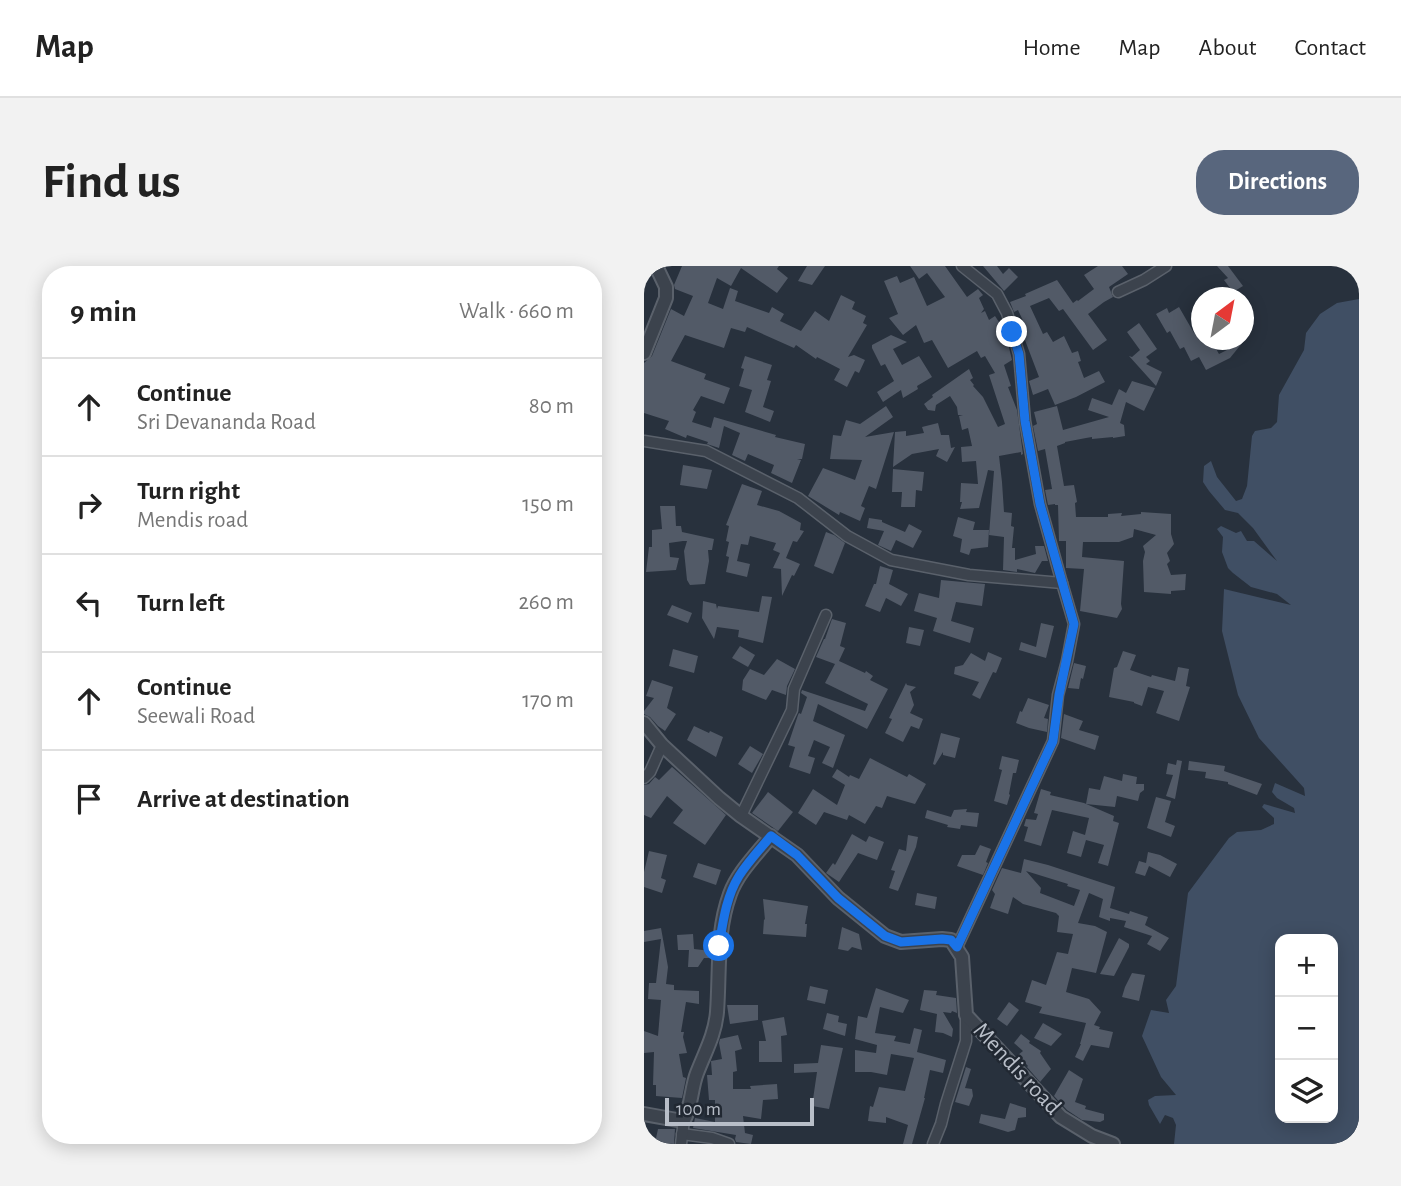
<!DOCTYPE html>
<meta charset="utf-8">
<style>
body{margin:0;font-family:"Alegreya Sans",sans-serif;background:#f2f2f2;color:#222}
.controls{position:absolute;right:21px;bottom:21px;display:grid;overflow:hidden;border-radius:14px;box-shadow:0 4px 18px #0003}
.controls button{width:63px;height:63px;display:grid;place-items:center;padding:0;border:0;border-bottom:2px solid #e0e0e0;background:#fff;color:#222;font:35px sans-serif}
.compass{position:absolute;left:547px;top:21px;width:63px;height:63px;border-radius:50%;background:#fff;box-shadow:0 4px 18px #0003;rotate:32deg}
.scale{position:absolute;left:21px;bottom:18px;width:149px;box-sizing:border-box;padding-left:7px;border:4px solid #b8bec8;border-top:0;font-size:19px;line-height:24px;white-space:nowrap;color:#b8bec8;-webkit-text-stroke:5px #212832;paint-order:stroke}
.stop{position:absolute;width:21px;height:21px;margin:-16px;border:5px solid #1a73e8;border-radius:50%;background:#fff}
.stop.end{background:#1a73e8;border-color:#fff;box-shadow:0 2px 7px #0008}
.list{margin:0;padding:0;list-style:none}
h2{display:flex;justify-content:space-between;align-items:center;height:91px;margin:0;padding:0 28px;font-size:30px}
h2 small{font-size:23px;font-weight:400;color:#767676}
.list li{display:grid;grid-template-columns:46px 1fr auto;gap:21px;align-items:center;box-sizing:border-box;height:98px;padding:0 28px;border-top:2px solid #e0e0e0}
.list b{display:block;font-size:26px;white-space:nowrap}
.list p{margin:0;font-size:23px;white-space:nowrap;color:#767676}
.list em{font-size:23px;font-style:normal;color:#767676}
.icon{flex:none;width:38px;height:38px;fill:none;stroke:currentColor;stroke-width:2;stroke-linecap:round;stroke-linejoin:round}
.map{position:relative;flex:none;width:715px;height:878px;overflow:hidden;border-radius:28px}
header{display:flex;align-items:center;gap:42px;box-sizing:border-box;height:98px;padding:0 35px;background:#fff;border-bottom:2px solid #e0e0e0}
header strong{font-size:33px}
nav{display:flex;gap:38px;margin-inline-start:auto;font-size:24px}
.intro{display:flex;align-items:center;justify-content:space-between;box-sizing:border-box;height:168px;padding:0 42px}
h1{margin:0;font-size:49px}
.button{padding:18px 32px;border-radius:28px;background:#58667d;color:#fff;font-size:24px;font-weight:700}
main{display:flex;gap:42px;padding:0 42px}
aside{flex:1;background:#fff;border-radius:28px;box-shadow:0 4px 18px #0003}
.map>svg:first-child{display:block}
.water{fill:#404f64;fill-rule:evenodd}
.building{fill:#525a67;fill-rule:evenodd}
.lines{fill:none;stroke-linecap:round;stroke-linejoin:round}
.minor-casing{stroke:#5a616b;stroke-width:13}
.tertiary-casing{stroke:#5a616b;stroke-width:16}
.minor{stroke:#3c434d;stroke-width:10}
.tertiary{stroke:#3c434d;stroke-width:12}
.route{stroke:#1a73e8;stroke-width:9}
.labels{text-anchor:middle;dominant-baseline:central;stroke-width:5;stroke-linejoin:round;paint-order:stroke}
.street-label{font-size:24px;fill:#b8bec8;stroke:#212832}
</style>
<header>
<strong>Map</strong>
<nav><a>Home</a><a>Map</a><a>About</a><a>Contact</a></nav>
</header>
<div class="intro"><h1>Find us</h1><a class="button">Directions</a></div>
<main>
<aside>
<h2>9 min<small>Walk · 660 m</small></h2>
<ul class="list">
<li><svg class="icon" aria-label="ahead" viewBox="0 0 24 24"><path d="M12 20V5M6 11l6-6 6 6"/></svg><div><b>Continue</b><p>Sri Devananda Road</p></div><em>80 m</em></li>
<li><svg class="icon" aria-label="right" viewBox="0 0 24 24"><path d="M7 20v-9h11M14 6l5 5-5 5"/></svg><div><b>Turn right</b><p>Mendis road</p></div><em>150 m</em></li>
<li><svg class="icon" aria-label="left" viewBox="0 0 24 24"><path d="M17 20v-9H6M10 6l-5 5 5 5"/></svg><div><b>Turn left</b></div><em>260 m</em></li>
<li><svg class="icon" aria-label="ahead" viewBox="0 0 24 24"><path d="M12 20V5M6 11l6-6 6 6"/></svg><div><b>Continue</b><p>Seewali Road</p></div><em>170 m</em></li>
<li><svg class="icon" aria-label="arrive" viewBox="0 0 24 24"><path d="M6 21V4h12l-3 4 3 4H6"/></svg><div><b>Arrive at destination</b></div></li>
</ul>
</aside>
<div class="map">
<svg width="715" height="878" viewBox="0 0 715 878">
<rect width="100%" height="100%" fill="#28313d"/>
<path class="water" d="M 715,33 L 715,878 L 530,878 L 532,859 L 529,852 L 521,849 L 516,858 L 505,839 L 504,834 L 511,830 L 532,829 L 517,811 L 498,770 L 507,744 L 525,747 L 522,734 L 532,720 L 544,627 L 585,572 L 593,566 L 617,564 L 630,558 L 630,552 L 618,541 L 620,538 L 651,547 L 650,542 L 633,532 L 628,526 L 631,517 L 661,530 L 660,522 L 615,472 L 594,429 L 578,365 L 580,323 L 647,339 L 633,328 L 607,321 L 589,307 L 584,302 L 578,286 L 579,271 L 573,263 L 577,260 L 592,267 L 597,265 L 603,275 L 610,275 L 633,295 L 609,262 L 594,247 L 581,244 L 565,225 L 559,216 L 560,200 L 567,195 L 573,211 L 592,235 L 598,233 L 603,220 L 608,170 L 611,165 L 627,162 L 633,156 L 635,129 L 660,84 L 662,67 L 676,48 L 693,37 ZM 636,673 L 689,673 L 689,852 L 636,852 Z"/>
<g class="building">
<path d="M 38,0 L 135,0 L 133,3 L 144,12 L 133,27 L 97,2 L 87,20 L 73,12 L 64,37 L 79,43 L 86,22 L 94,25 L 91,35 L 125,47 L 128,41 L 140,48 L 136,55 L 157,65 L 171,45 L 185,55 L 197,29 L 211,36 L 208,43 L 222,50 L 219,57 L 223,59 L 204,91 L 210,89 L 221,94 L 215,107 L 211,105 L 203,121 L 190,114 L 196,103 L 173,91 L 172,93 L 152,79 L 150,82 L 103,61 L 101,66 L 87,62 L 80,82 L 41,69 L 27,95 L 62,108 L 60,113 L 86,122 L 80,138 L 57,130 L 49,144 L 52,146 L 48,156 L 67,162 L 70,151 L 132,169 L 131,171 L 161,178 L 158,193 L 153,193 L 157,194 L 148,217 L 127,207 L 130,199 L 104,188 L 101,195 L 88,189 L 96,167 L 80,160 L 75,182 L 63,178 L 64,176 L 43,169 L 42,172 L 21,163 L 25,155 L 0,147 L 0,97 L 8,90 L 27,43 L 40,50 L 49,30 L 31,23 L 30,19 Z"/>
<path d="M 163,0 L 181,0 L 168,19 L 154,15 Z"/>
<path d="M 266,0 L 301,0 L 323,31 L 334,23 L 339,29 L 335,32 L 340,43 L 337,47 L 341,45 L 345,54 L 351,50 L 361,65 L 368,94 L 360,99 L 367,120 L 364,121 L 373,144 L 379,188 L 377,189 L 377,186 L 355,190 L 358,216 L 360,246 L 368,247 L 367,260 L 370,261 L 368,282 L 371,282 L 371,294 L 392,288 L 391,280 L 400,280 L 404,295 L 398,295 L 391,307 L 373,303 L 373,306 L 359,304 L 360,271 L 345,269 L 350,205 L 344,204 L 335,242 L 316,243 L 318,236 L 316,236 L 317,217 L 334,218 L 332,195 L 318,196 L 317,181 L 328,180 L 324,162 L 318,164 L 315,150 L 319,149 L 314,149 L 313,141 L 306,130 L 292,139 L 291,145 L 284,144 L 280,138 L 289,131 L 288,129 L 325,103 L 329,112 L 326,114 L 330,119 L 329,120 L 339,131 L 354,161 L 361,158 L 345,109 L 351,107 L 341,90 L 337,92 L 333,85 L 304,102 L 288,74 L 280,77 L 272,59 L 259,69 L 245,52 L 254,48 L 240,15 L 253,10 L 256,17 L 270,11 L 283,40 L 301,31 L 283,7 L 275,13 Z"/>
<path d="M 339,0 L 353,0 L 359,8 L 365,2 L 374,11 L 360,25 Z"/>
<path d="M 454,0 L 478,0 L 484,8 L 465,21 L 469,31 L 460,36 L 444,48 L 463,74 L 449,84 L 419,43 L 415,45 L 405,32 L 386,40 L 399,68 L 403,66 L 409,76 L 420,70 L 428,87 L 434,85 L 437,95 L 434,96 L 440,112 L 455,105 L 461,116 L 432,131 L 411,139 L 404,123 L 389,129 L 385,115 L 395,111 L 376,61 L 381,59 L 374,44 L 370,46 L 366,36 L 382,30 L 381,28 L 413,14 L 429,37 L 433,34 L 434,35 L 450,23 L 440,9 Z"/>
<path d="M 573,0 L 584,0 L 599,20 L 589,26 L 580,14 L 584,12 Z"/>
<path d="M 535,41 L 550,67 L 557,63 L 557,74 L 567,74 L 575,88 L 599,76 L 586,92 L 562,104 L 555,91 L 547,95 L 540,81 L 536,83 L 526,65 L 523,67 L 512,48 L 523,42 L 525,47 Z"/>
<path d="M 495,57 L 513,83 L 502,91 L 506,95 L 502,98 L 518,106 L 512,120 L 485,90 L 488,91 L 496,84 L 483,66 Z"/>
<path d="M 247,69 L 263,76 L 249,83 L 258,99 L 275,90 L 288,111 L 273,120 L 274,123 L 259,132 L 257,124 L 239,136 L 233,126 L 250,115 L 241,98 L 237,100 L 228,82 L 228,79 Z"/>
<path d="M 101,90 L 128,99 L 123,114 L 127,115 L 119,141 L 130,145 L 126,156 L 101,146 L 108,124 L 95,120 L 100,103 L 97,102 Z"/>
<path d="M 488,115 L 511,122 L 500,145 L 482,136 L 476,157 L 480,159 L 481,170 L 469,172 L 469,171 L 448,173 L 448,171 L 442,172 L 421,176 L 421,177 L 413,180 L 420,220 L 430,219 L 433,236 L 431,237 L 432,251 L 464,251 L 464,248 L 478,247 L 477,250 L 497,248 L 497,246 L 527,248 L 527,268 L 530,278 L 523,287 L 526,295 L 523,298 L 527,309 L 542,308 L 541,324 L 527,325 L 527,328 L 500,326 L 499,295 L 501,286 L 499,280 L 512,269 L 490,263 L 489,271 L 475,276 L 439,276 L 438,291 L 480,295 L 477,338 L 478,343 L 473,352 L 436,345 L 440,303 L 422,302 L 422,275 L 415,275 L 414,239 L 411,239 L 411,238 L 404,239 L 401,224 L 408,223 L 401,183 L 394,185 L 389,160 L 393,158 L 390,146 L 413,140 L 419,164 L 465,151 L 444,144 L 448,132 L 468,139 L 475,123 L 482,127 Z"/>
<path d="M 242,140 L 249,151 L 221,171 L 250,166 L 232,223 L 225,220 L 217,240 L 221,242 L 216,255 L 196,246 L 195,249 L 164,230 L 179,202 L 211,214 L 218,194 L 186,193 L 189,169 L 197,170 L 202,154 L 216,158 Z"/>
<path d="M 294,157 L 297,169 L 305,169 L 307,182 L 311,181 L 303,196 L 292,190 L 295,183 L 268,188 L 249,201 L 251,166 L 262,165 L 262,170 L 280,167 L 278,161 Z"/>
<path d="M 39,199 L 68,204 L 63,223 L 36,219 Z"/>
<path d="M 249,203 L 280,206 L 278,225 L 272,224 L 271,241 L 257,241 L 258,226 L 248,226 Z"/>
<path d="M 98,218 L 118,225 L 113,239 L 135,245 L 157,257 L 156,264 L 160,265 L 153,276 L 149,275 L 142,292 L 156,298 L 150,310 L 148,309 L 138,330 L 137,303 L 129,302 L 136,287 L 129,284 L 132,277 L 106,270 L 104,279 L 97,278 L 93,295 L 106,298 L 103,311 L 82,306 L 85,291 L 82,290 L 85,276 L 82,275 L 85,260 L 82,259 Z"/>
<path d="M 16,240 L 31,240 L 32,260 L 37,260 L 38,266 L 70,273 L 68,284 L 64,284 L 65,295 L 61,318 L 46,319 L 43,314 L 40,285 L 43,275 L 39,275 L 39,273 L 39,275 L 25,277 L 26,291 L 35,292 L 32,304 L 2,306 L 5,281 L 8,281 L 8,264 L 18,263 Z"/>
<path d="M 314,251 L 331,256 L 329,264 L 345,264 L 344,281 L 327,283 L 325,289 L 316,286 L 318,273 L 309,270 Z"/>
<path d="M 225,252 L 238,254 L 238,256 L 261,266 L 265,258 L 278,265 L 269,282 L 252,274 L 247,285 L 234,279 L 240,265 L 223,262 Z"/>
<path d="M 182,266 L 190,269 L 201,277 L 189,308 L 170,300 Z"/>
<path d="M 236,300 L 249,304 L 245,318 L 264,328 L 257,340 L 242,332 L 236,346 L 221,340 L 230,318 L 232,318 Z"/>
<path d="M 297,314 L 341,318 L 338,340 L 312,336 L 307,355 L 330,362 L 326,377 L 289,365 L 293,352 L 270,345 L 275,327 L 295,332 Z"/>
<path d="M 118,330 L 128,331 L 119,377 L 94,371 L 95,364 L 73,361 L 70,373 L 58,352 L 59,335 L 72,338 L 73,343 L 74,340 L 115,346 Z"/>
<path d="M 28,339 L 48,347 L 44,357 L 23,349 Z"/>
<path d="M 188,353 L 202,357 L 196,380 L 201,382 L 195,395 L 221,407 L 222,405 L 229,410 L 226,414 L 244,423 L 223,463 L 174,438 L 169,455 L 201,469 L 189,502 L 178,497 L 186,481 L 170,474 L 164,490 L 171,492 L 166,508 L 145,501 L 151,481 L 144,479 L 154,449 L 155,447 L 157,448 L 163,431 L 157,427 L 158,424 L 221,445 L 224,438 L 181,417 L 191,398 L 172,391 L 180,373 L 181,373 Z"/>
<path d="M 397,357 L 410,360 L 402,392 L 375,384 L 377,376 L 392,381 Z"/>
<path d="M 265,361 L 280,364 L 276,380 L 262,377 Z"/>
<path d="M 96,380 L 111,389 L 104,401 L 88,392 Z"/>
<path d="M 29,383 L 54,390 L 50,407 L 25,400 Z"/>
<path d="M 479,385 L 492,389 L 486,404 L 507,411 L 508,409 L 531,415 L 534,401 L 545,403 L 542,420 L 546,421 L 535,455 L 512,447 L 520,425 L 504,421 L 498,440 L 490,437 L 490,436 L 465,431 L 470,402 L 473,401 Z"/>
<path d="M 344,386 L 358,392 L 352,407 L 349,406 L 336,433 L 328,429 L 335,416 L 310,408 L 311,401 L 319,399 L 327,387 L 341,395 Z"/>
<path d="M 133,393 L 151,403 L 143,420 L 142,429 L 128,424 L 122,434 L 98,424 L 99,414 L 106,403 L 120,409 Z"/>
<path d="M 430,397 L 442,400 L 439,413 L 437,412 L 435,423 L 424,422 Z"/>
<path d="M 8,414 L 29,421 L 23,442 L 32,448 L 21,465 L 14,460 L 6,451 L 0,448 L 0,445 L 10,432 L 2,430 Z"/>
<path d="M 262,417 L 263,419 L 272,421 L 266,426 L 270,439 L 266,447 L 279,453 L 275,463 L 267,460 L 259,476 L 241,467 L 248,453 L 245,452 Z"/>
<path d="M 384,432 L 405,439 L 400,452 L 404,453 L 403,466 L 385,462 L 372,457 L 376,445 L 378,446 Z"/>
<path d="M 420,448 L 439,455 L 435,464 L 455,470 L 451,484 L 417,472 Z"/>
<path d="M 50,460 L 65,467 L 66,465 L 79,471 L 72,491 L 43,474 Z"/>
<path d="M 297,467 L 316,472 L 311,492 L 299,489 L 299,486 L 291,499 L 289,498 Z"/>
<path d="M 106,480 L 119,488 L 108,507 L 94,498 Z"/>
<path d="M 358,490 L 375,494 L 372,507 L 369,507 L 365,528 L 366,529 L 363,539 L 350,535 L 358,504 L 355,503 Z"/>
<path d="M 226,492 L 263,511 L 265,508 L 282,518 L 271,538 L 243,530 L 238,542 L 232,540 L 221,558 L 205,549 L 203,554 L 180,546 L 172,559 L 154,547 L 169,523 L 193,539 L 201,519 L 188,511 L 193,503 L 205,511 L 206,509 L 215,513 Z"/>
<path d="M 533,494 L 538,495 L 531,533 L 522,530 L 529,509 L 522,508 L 524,497 L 532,499 Z"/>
<path d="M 545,495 L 581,500 L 580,505 L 618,518 L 613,529 L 584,518 L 584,516 L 561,512 L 562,506 L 544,504 Z"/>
<path d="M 28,501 L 82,549 L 61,579 L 29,557 L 39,544 L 23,530 L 7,552 L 0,549 L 0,519 L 5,518 L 11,511 L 15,514 Z"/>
<path d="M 479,508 L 493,511 L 492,518 L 500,518 L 500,524 L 496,527 L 494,535 L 473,530 L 471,541 L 442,538 L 445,522 L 456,524 L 460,510 L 478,515 Z"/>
<path d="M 397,523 L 407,526 L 406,529 L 440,537 L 470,550 L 469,555 L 475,557 L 464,600 L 454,597 L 460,579 L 442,574 L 437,591 L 423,587 L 429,565 L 441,569 L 445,552 L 408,544 L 397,580 L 380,575 L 384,561 L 380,560 L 382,553 L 392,554 L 394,548 L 390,547 Z"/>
<path d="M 124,526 L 149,546 L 134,565 L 108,547 Z"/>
<path d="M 512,531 L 527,535 L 521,556 L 531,560 L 527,571 L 503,562 Z"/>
<path d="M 323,543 L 322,546 L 335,547 L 333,561 L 317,559 L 316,563 L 303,561 L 304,559 L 281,552 L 283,544 L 307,551 L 310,544 Z"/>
<path d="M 208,568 L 222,576 L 225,570 L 240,576 L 233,594 L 214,587 L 195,616 L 182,607 L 189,597 L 191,599 Z"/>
<path d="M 264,569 L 274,571 L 272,581 L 254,625 L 245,622 L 251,605 L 247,604 L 255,583 L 262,585 Z"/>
<path d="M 336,579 L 347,583 L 342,596 L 344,597 L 339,609 L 313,600 L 318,589 L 331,589 Z"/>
<path d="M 5,585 L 23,589 L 17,612 L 22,614 L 18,627 L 0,621 L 0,606 Z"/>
<path d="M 504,586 L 516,589 L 533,598 L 526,611 L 505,600 L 501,610 L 491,607 L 495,595 L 502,597 Z"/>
<path d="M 380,593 L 404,599 L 471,621 L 466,642 L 485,648 L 486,645 L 504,651 L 501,659 L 525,672 L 516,685 L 503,678 L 508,670 L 480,661 L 482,655 L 466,652 L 466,655 L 455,651 L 459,633 L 445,627 L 434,657 L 451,660 L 463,666 L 452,707 L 428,702 L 422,726 L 445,733 L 457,746 L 450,759 L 456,761 L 455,763 L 469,766 L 465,782 L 447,779 L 439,795 L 431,791 L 437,778 L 436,778 L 442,757 L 395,747 L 398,741 L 381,736 L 388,714 L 402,719 L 413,686 L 424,688 L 429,668 L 413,666 L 415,650 L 412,647 L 379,638 L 369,631 L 364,648 L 346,642 L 351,628 L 348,624 L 358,602 L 377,607 ZM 382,605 L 424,618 L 423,620 L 436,624 L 430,640 L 396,627 L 397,622 Z"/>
<path d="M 54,597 L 77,604 L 72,619 L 49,611 Z"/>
<path d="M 273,627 L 293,631 L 291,643 L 271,639 Z"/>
<path d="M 119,633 L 164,640 L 161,658 L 163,658 L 162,671 L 119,668 L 120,653 L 121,654 Z"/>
<path d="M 198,661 L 215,668 L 218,684 L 208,681 L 204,685 L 194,683 Z"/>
<path d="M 17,662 L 24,701 L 22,718 L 30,719 L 30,724 L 55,725 L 55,738 L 42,736 L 37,766 L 40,766 L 39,771 L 43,787 L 35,788 L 39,811 L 42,812 L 38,832 L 12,830 L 12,819 L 9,819 L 10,786 L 0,787 L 0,765 L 14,770 L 17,734 L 4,733 L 5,717 L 12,717 L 17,673 L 0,676 L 0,665 Z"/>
<path d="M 49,668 L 50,683 L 67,685 L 66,692 L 60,692 L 54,701 L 44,701 L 45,684 L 34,684 L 33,669 Z"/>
<path d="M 475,672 L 485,678 L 485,681 L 470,710 L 456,708 Z"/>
<path d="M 488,707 L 501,709 L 495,735 L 478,731 L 481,721 Z"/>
<path d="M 166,720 L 184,724 L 181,738 L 163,734 Z"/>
<path d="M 232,722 L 265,734 L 259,747 L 236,741 L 231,767 L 252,770 L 250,775 L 266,778 L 270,762 L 278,764 L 273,786 L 302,794 L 299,807 L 286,804 L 280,832 L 281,832 L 268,878 L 259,878 L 264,859 L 242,851 L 242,857 L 224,855 L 226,840 L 229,841 L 235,821 L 261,825 L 270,792 L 247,788 L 243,809 L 227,806 L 211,806 L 211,784 L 232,787 L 233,779 L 211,773 L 214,750 L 223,752 Z"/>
<path d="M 280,724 L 293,725 L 292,729 L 312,732 L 313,747 L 308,745 L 307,747 L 299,746 L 309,763 L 308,771 L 299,767 L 291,766 L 293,748 L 276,744 Z"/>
<path d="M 365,736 L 375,744 L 363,760 L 353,753 Z"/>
<path d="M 83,739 L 114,739 L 114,754 L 86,758 Z"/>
<path d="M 183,747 L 195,750 L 194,756 L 203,758 L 201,770 L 179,763 Z"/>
<path d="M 140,751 L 143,769 L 137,770 L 138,796 L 115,796 L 115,775 L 122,775 L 118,755 Z"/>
<path d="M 399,757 L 418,768 L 407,780 L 390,772 Z"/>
<path d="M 377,768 L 386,775 L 385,777 L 397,785 L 396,787 L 407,803 L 396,816 L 383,801 L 384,800 L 374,789 L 379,785 L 370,777 Z"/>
<path d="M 94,769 L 98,783 L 91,785 L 93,805 L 89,806 L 89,823 L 107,823 L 106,820 L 133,818 L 134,833 L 119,834 L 117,853 L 99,850 L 101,867 L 109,869 L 107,878 L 92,876 L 91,873 L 92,869 L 49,862 L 51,852 L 71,856 L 71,834 L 65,834 L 63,809 L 68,809 L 67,795 L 78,793 L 75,777 L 76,773 Z"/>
<path d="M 177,779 L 199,782 L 185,843 L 168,840 L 173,806 L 150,807 L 150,798 L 174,797 Z"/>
<path d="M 322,801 L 327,803 L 321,822 L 328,823 L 329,830 L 325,840 L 311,836 Z"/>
<path d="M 425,804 L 439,813 L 431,836 L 442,840 L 441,843 L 460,848 L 460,854 L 456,856 L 438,854 L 423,844 L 410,830 Z"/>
<path d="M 366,837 L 382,842 L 382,851 L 374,852 L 371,864 L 364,866 L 335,857 L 337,848 L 361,853 Z"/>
<path d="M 14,863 L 31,863 L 30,878 L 11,877 Z"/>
</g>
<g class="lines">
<defs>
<g id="minor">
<path d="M 318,0 L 353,28 L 363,47 L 375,88 L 381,155 L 396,238 L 418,317"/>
<path d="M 474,26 L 500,14 L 522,0"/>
<path d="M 0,175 L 62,185 L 154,232 L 203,270 L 247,294 L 325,309 L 418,317 L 430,358 L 423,395 L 414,429 L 409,475 L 313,681"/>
<path d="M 0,512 L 6,506 L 18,479"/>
<path d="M 97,550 L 148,444 L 150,423 L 182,349"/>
<path d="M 38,868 L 68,872 L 85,878"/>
<path d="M 37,878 L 40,854"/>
<path d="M 289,878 L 297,858 L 302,838 L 322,775 L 322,749"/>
</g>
<g id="tertiary">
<path d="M 0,87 L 22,32 L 22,21 L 12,0"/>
<path d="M 0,457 L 18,479 L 75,532 L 97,550 L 153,589 L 194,632 L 241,670 L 257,676 L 298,673 L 307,674 L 318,691 L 322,749 L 417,851 L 448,870 L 469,878"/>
<path d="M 0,848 L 33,854 L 40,854 C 48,840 47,822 53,807 C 61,786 71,769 73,746 C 76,706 72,666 86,628 C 94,606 113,588 127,570"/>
</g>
</defs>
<use href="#minor" class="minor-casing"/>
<use href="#tertiary" class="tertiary-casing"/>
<use href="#minor" class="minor"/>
<use href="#tertiary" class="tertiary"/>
</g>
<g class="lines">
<path class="route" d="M 75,680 C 79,656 82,631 95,610 C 104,596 116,583 127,570 L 153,589 L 194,632 L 241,670 L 257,676 L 298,673 L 307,674 L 313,681 L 409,475 L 415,429 L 430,358 L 396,238 L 381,155 L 375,88 L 368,66"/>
</g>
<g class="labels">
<g class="street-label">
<text transform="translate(373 803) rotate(47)">Mendis road</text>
</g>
</g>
</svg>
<div class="controls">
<button>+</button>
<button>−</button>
<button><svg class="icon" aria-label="layers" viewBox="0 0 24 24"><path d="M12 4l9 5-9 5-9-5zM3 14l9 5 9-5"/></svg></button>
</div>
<svg class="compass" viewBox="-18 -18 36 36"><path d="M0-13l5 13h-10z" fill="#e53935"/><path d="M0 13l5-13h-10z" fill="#767676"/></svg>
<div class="scale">100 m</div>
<div class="stop" style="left:75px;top:680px"></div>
<div class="stop end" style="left:368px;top:66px"></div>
</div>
</main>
